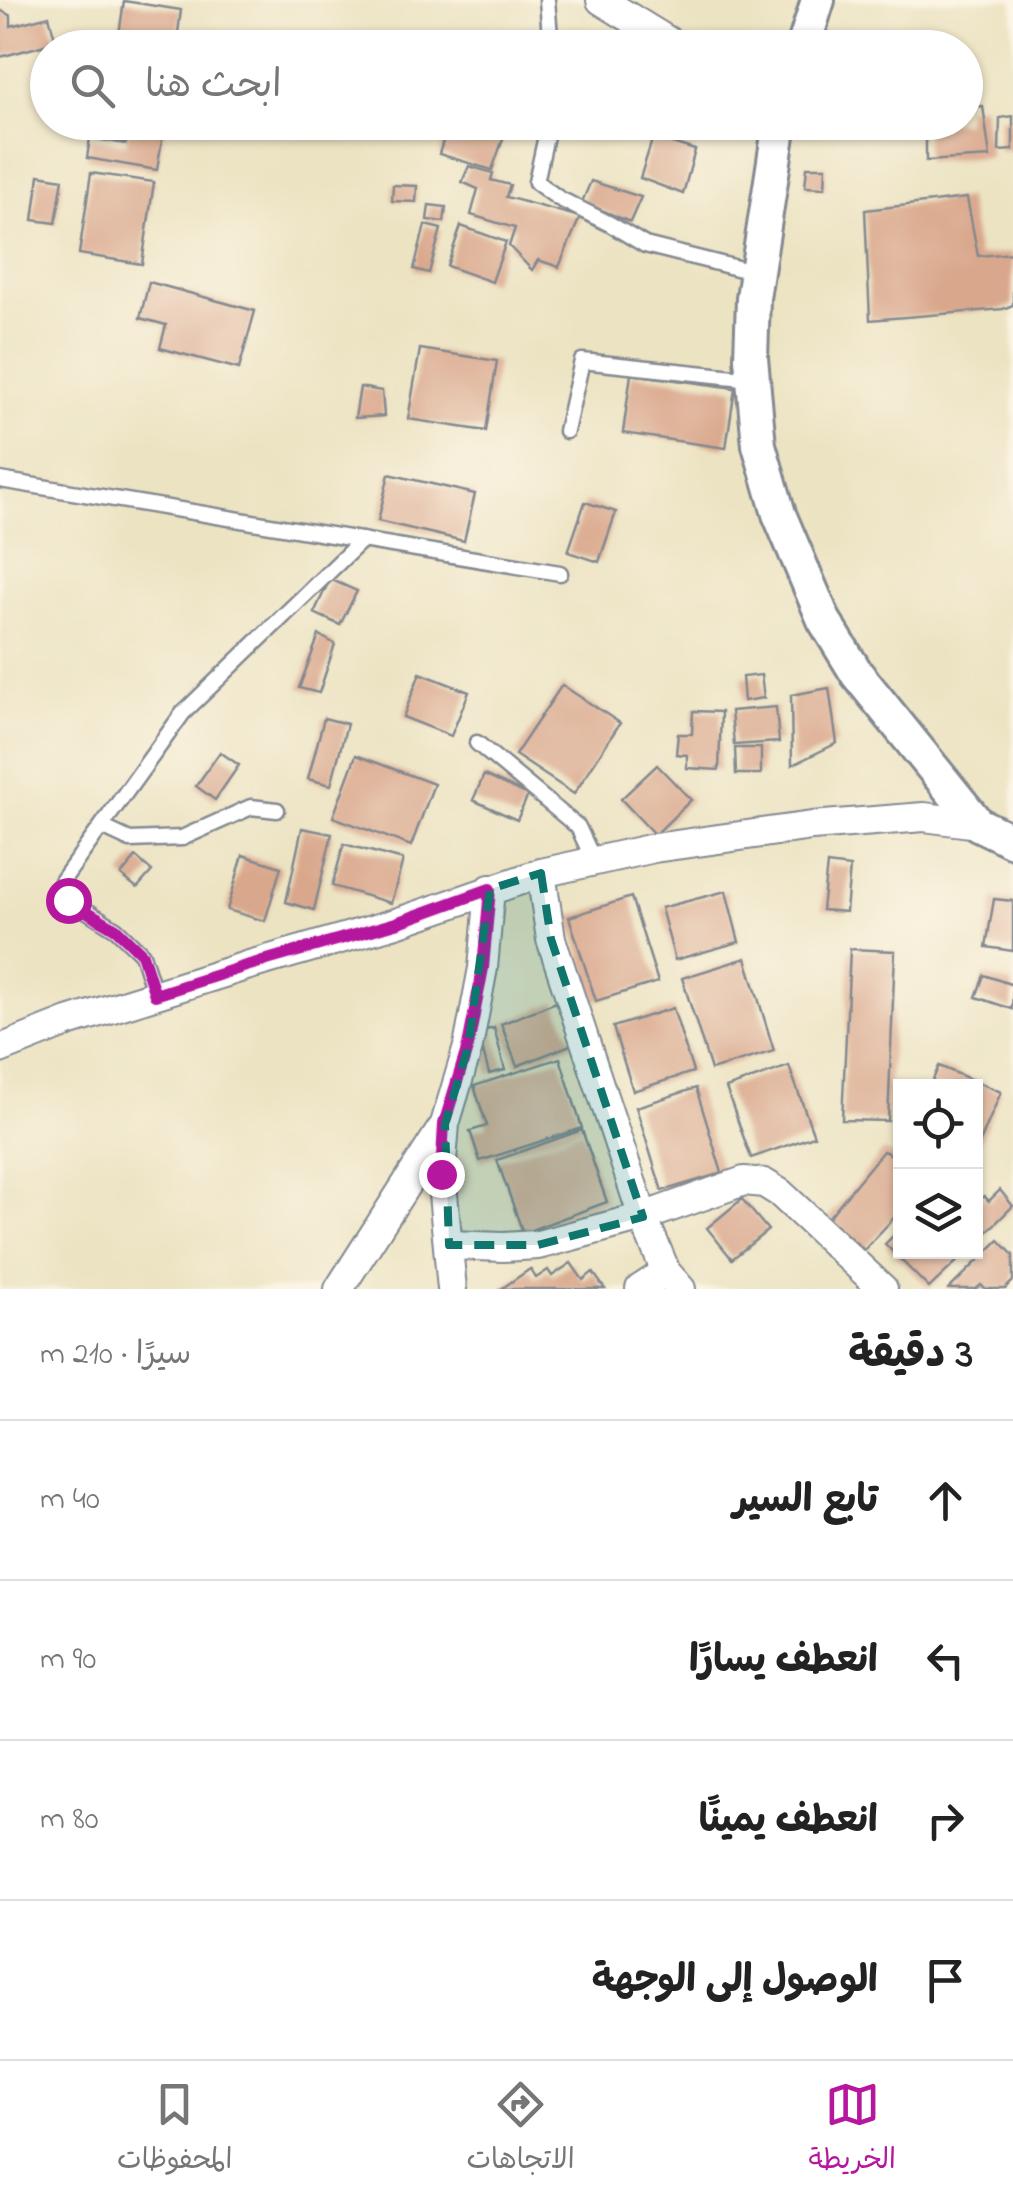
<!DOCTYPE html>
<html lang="ar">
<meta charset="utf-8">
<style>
body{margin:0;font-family:"Indie Flower","Playpen Sans Arabic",sans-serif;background:#f6f6f6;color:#222;direction:rtl}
.controls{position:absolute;right:30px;bottom:30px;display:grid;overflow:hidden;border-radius:0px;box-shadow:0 2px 8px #0004}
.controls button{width:90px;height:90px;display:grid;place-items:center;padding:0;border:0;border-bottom:2px solid #e0e0e0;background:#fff;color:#222;font:50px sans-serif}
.stop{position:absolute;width:30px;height:30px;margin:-22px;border:8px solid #b5179e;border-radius:50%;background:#fff}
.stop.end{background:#b5179e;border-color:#fff;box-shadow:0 2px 10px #0008}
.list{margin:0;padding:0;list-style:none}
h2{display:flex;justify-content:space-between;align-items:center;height:130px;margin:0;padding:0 40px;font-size:42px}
h2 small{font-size:32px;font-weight:400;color:#767676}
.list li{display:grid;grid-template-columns:65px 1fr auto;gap:30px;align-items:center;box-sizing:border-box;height:160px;padding:0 40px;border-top:2px solid #e0e0e0}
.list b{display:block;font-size:38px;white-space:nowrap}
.list em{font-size:32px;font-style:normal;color:#767676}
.icon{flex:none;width:55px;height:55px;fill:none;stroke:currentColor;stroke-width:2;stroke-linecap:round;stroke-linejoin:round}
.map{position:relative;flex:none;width:1013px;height:1289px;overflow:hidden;direction:ltr}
.search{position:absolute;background:#fff;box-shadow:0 2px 8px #0004;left:30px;right:30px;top:30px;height:110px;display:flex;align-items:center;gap:25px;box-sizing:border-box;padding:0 35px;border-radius:55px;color:#767676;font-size:38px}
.sheet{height:770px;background:#fff}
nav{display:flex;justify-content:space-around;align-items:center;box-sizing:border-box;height:140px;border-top:2px solid #e0e0e0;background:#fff;font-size:28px;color:#767676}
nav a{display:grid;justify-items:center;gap:5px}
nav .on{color:#b5179e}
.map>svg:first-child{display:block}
.building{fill:#d9a78c}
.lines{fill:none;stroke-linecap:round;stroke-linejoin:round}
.service-casing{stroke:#848990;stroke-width:19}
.minor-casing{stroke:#848990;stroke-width:32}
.tertiary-casing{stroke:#848990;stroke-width:38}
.service{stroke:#fff;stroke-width:14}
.minor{stroke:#fff;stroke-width:28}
.tertiary{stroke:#fff;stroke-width:32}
.route{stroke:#b5179e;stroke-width:12}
.marked{fill:#0f766e;fill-opacity:0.2;stroke:#0f766e;stroke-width:8;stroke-dasharray:20 12;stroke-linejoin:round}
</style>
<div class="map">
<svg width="1013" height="1289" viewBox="0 0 1013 1289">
<rect width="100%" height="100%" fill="#fcf5e5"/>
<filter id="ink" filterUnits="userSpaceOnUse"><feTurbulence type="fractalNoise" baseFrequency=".01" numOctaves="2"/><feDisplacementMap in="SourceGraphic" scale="20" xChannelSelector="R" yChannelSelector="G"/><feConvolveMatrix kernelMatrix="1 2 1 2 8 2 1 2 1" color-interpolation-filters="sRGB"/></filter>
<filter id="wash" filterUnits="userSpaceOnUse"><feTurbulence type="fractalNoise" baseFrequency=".0048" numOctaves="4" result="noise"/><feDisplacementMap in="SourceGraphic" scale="40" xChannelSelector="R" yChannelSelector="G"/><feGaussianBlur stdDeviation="2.25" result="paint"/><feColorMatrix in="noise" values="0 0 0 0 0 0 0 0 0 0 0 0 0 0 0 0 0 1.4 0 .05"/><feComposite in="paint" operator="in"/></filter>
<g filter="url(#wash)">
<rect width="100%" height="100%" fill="#ece3c2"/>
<g id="blocks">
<g class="building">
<path d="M 124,1 L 181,10 L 176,48 L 117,48 Z"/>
<path d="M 0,10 L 11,16 L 11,26 L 49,16 L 56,42 L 0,57 Z"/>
<path d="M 983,106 L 990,157 L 926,161 L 926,122 L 966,122 L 966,107 Z"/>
<path d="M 1013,116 L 1013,150 L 999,151 L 1000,118 Z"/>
<path d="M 129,122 L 165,122 L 157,170 L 87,158 L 90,138 L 126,144 Z"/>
<path d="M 449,122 L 509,122 L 492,170 L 439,154 Z"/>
<path d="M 653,137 L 695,150 L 683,194 L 640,178 Z"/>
<path d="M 469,166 L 493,173 L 491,180 L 510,185 L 506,197 L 580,217 L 559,267 L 538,260 L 532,270 L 509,246 L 515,228 L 471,215 L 478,189 L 462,182 Z"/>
<path d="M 807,167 L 826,167 L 825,188 L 805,187 Z"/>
<path d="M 91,173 L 154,182 L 142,264 L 79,254 Z"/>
<path d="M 39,175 L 63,179 L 56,223 L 33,220 Z"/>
<path d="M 591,181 L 641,197 L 630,222 L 582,202 Z"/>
<path d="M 393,185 L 417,186 L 416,202 L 392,201 Z"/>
<path d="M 967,198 L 978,256 L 1013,253 L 1013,305 L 1003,309 L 870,320 L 865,210 Z"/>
<path d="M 429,205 L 446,207 L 444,222 L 427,220 Z"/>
<path d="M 425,225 L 441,229 L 429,273 L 414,269 Z"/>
<path d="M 461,226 L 506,242 L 492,282 L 447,266 Z"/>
<path d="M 149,282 L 255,311 L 239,369 L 160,348 L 166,325 L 140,318 Z"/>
<path d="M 420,349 L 497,361 L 486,431 L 408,419 Z"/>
<path d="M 631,374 L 735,388 L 726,448 L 623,433 Z"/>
<path d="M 360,387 L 382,391 L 384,416 L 355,418 Z"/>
<path d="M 389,474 L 475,494 L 464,541 L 378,521 Z"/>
<path d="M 585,502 L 616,512 L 599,562 L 568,552 Z"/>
<path d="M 330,579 L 357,591 L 340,625 L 314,613 Z"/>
<path d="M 319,635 L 335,644 L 319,693 L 299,688 Z"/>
<path d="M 420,673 L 469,692 L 451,736 L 403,717 Z"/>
<path d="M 761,675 L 764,698 L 744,701 L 742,677 Z"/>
<path d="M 562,685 L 620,723 L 574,794 L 515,755 Z"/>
<path d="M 829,688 L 837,743 L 792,765 L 791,695 Z"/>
<path d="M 776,707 L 779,742 L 734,745 L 731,711 Z"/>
<path d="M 693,711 L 721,712 L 719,770 L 687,768 L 687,755 L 676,754 L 678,734 L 692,734 Z"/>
<path d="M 324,718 L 347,724 L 331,785 L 308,779 Z"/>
<path d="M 735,748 L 761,748 L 761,774 L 736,774 Z"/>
<path d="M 220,752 L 239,765 L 215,800 L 196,786 Z"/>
<path d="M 356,755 L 434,784 L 411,846 L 333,817 Z"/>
<path d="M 657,765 L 691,800 L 655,835 L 621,799 Z"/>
<path d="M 484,775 L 528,795 L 517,820 L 473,800 Z"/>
<path d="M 302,828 L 332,834 L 314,910 L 286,902 Z"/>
<path d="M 344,844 L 403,860 L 391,903 L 332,886 Z"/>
<path d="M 243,855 L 281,867 L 265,921 L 227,910 Z"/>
<path d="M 136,857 L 152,871 L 137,888 L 121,875 Z"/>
<path d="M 827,864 L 850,867 L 846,912 L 822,910 Z"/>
<path d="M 726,891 L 739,942 L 675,960 L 661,908 Z"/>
<path d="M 631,897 L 658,982 L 596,1001 L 569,917 Z"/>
<path d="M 994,899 L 1013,901 L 1013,951 L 986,947 Z"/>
<path d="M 850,949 L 895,951 L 888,1121 L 842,1120 Z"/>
<path d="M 746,958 L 774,1051 L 711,1070 L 682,978 Z"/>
<path d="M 984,975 L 1013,985 L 1012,1009 L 976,997 Z"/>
<path d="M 556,1002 L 573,1044 L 517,1066 L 501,1024 Z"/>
<path d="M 673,1008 L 693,1072 L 633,1091 L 613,1027 Z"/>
<path d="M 494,1028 L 505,1070 L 489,1074 L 478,1032 Z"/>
<path d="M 560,1058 L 582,1128 L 480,1161 L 470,1131 L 487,1126 L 474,1086 Z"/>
<path d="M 789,1066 L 814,1136 L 751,1158 L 726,1088 Z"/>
<path d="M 939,1066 L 1001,1092 L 980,1142 L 976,1140 L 976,1086 L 930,1086 Z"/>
<path d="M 696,1088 L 722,1173 L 662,1191 L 636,1107 Z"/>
<path d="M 582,1130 L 607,1202 L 523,1233 L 497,1160 Z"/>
<path d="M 883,1151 L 900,1158 L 900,1211 L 864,1250 L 828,1218 Z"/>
<path d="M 1000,1190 L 1013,1206 L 976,1243 L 976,1199 L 978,1201 L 984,1196 L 989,1201 Z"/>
<path d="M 742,1199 L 768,1230 L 732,1259 L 707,1228 Z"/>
<path d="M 900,1229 L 900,1252 L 967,1252 L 929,1288 L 885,1244 Z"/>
<path d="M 999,1240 L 1013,1255 L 1013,1281 L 1005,1289 L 985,1289 L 981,1285 L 976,1289 L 949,1289 Z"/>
<path d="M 571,1263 L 583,1280 L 593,1272 L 605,1289 L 501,1289 L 530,1269 L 536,1278 L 548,1270 L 552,1276 Z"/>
</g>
</g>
</g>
<g filter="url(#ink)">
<use href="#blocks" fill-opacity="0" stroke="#848990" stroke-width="2.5"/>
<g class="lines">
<defs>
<g id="service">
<path d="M 547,0 L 551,48"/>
<path d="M 549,122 L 536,182 L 558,198 L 610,224 L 645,245 L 757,273"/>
<path d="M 566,431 L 582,361 L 753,379"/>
<path d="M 0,480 L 560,573"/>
<path d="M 477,743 L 578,827 L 594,861"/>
<path d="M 102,827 L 130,840 L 182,838 L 251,807 L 277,810"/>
<path d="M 155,995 L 142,954 L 116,929 L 68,899 L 62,881 L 183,713 L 362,540"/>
</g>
<g id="minor">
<path d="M 601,0 L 679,48"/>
<path d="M 541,873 L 551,939 L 643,1217 L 666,1272 L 681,1289"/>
<path d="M 0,1049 L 68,1022 L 246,966 L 396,923 L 541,873 L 654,848 L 812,826 L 924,817 L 978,824"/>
<path d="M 449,1245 L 503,1247 L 538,1245 L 643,1217 L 744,1181 L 764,1183 L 780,1193 L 883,1289"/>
<path d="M 339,1289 L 441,1130"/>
<path d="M 452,1289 L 441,1173 L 445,1124 L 468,1047 L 483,968 L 490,889"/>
<path d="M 640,1289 L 666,1272"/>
</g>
<g id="tertiary">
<path d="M 803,48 L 818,0"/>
<path d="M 780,122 L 753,298 L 751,358 L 759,445 L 779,514 L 824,620 L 857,674 L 978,824 L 1013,841"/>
</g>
</defs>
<use href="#service" class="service-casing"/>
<use href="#minor" class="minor-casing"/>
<use href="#tertiary" class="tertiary-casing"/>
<use href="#service" class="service"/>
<use href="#minor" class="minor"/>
<use href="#tertiary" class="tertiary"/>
</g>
</g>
<g class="lines" filter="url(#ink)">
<path class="route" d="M 68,900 L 116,929 L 142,954 L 155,995 L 246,966 L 396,923 L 490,889 L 483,968 L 468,1046 L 444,1124 L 441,1174"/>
</g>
<path class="marked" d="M 541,873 L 551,939 L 643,1217 L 538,1245 L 449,1245 L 445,1124 L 468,1047 L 490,889 Z"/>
</svg>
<div class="controls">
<button><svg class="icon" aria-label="locate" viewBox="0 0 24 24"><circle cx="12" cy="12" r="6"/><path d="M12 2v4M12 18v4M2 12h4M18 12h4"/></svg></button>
<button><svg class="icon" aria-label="layers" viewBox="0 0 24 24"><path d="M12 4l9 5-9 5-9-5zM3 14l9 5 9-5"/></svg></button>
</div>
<div class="stop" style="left:68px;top:900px"></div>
<div class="stop end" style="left:441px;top:1174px"></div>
<div class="search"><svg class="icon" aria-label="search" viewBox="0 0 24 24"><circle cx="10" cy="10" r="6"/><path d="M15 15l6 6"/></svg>ابحث هنا</div>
</div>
<section class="sheet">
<h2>3 دقيقة<small>سيرًا · 210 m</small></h2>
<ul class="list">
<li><svg class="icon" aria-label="ahead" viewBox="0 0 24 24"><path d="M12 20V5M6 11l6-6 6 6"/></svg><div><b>تابع السير</b></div><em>40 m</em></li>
<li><svg class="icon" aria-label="left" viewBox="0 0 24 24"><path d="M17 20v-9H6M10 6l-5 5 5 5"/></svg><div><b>انعطف يسارًا</b></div><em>90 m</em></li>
<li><svg class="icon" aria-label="right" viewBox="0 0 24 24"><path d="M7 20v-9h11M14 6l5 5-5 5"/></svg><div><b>انعطف يمينًا</b></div><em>80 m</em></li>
<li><svg class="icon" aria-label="arrive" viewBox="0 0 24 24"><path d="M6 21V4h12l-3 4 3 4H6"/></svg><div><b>الوصول إلى الوجهة</b></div></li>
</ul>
</section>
<nav>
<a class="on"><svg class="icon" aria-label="map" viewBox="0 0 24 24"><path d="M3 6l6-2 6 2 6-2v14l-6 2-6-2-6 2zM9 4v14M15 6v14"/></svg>الخريطة</a>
<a><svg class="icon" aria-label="directions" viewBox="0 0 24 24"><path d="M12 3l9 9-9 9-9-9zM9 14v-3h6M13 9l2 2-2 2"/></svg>الاتجاهات</a>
<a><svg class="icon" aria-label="saved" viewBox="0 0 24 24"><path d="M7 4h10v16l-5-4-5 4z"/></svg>المحفوظات</a>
</nav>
